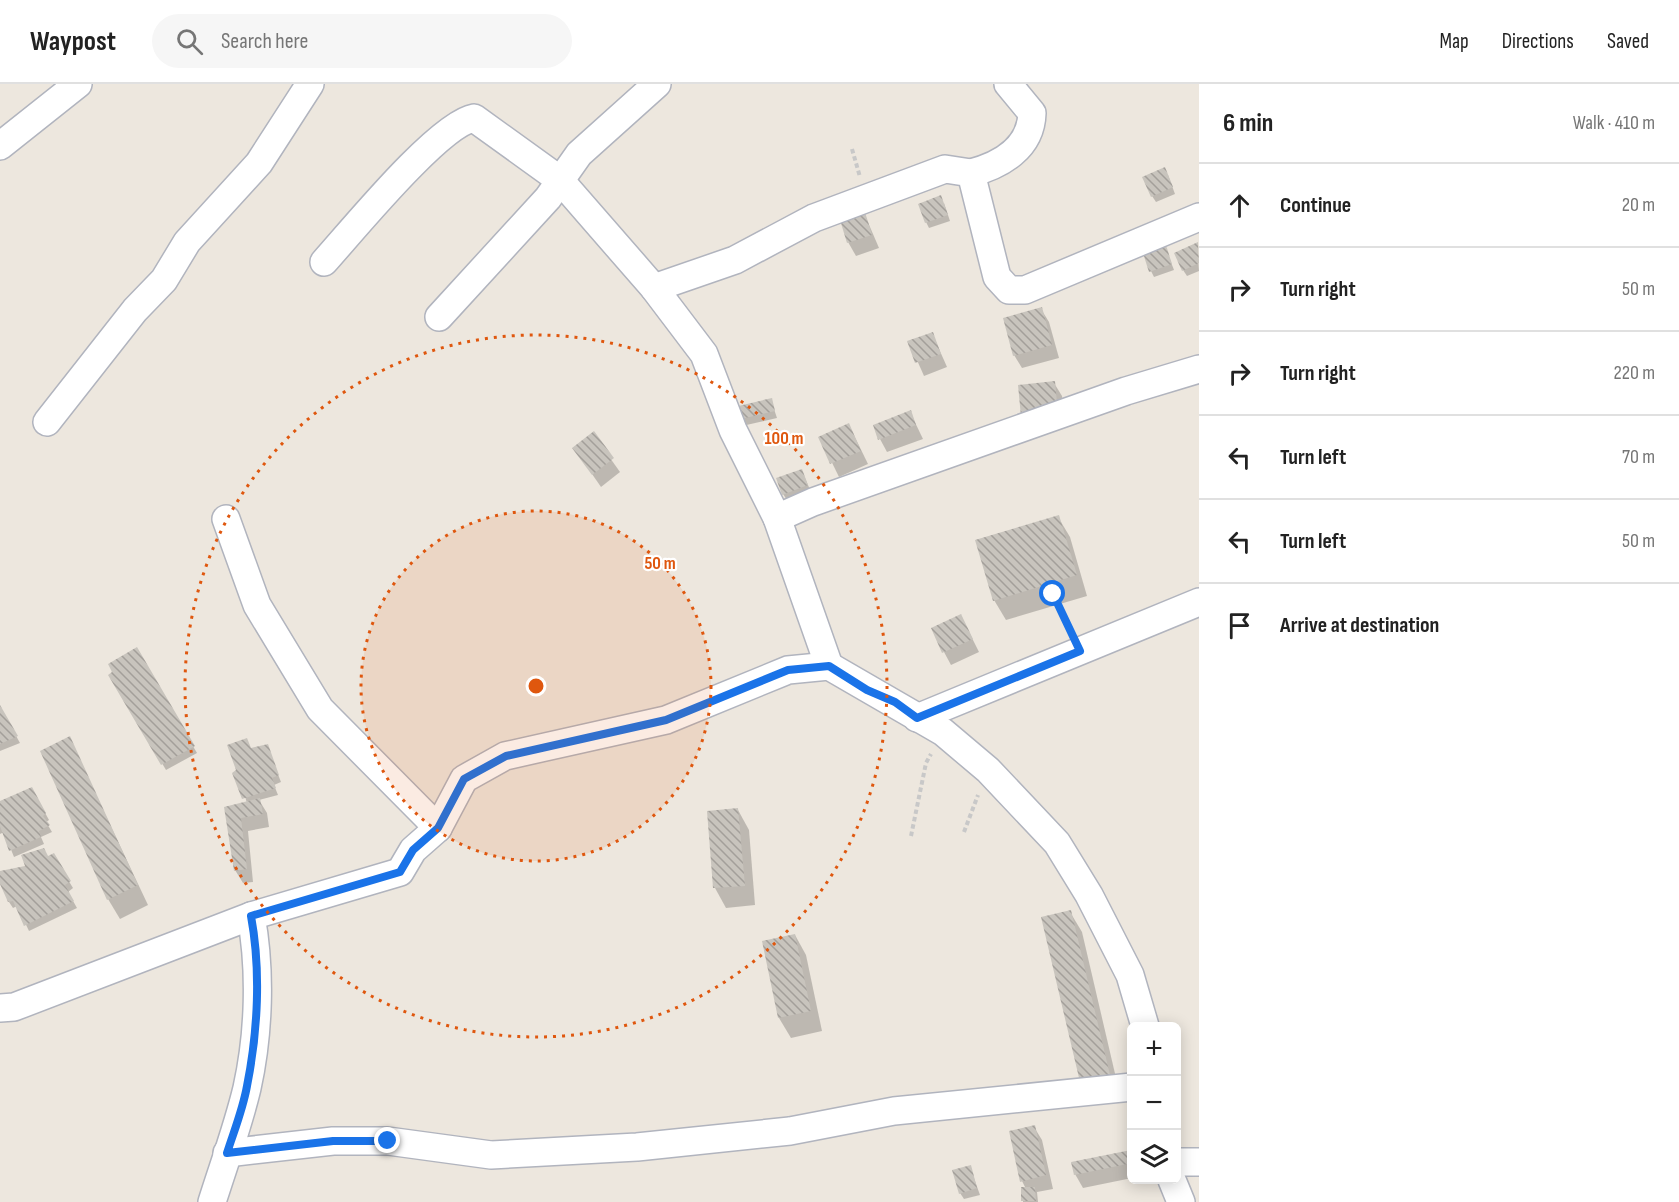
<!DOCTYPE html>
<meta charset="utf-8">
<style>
body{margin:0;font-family:"Sofia Sans Condensed",sans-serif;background:#f6f6f6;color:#222}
.controls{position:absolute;right:18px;bottom:18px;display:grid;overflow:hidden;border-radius:9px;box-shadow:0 3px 15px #0003}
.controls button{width:54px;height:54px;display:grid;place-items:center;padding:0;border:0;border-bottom:2px solid #e0e0e0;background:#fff;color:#222;font:30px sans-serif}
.stop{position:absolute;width:18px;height:18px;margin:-14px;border:4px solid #1a73e8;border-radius:50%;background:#fff}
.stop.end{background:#1a73e8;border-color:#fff;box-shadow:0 2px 6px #0008}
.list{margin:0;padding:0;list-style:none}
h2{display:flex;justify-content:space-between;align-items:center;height:78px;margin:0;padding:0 24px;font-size:26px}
h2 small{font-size:20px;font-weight:400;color:#767676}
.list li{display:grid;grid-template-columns:39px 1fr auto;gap:18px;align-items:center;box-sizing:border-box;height:84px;padding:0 24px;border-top:2px solid #e0e0e0}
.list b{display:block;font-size:22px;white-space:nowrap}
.list em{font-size:20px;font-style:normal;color:#767676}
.icon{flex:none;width:33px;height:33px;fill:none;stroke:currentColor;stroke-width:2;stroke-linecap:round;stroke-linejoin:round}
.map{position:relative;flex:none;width:1199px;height:1118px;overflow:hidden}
header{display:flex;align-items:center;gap:36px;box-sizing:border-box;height:84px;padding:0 30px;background:#fff;border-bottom:2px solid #e0e0e0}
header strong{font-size:28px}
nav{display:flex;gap:33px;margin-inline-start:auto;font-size:21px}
.search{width:420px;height:54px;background:#f6f6f6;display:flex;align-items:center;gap:15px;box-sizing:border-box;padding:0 21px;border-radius:33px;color:#767676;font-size:22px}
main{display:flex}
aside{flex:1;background:#fff}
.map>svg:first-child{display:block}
.shadow{fill:#0003}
.building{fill:url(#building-back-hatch)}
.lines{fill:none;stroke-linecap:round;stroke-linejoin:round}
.minor-casing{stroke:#b1b4be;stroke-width:30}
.path{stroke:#c8c8c8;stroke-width:4;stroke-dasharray:4.5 3;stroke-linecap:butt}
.minor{stroke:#fff;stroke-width:27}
.route{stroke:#1a73e8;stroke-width:8}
.ring{fill:none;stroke:#df570e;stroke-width:3;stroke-dasharray:3 6}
.centre{fill:#df570e;stroke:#fff;stroke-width:3}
.ring-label{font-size:18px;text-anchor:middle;font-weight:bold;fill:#df570e;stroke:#fff;stroke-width:4.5;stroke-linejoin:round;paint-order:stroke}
</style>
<header>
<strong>Waypost</strong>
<div class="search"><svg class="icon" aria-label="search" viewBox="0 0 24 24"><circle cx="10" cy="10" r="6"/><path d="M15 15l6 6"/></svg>Search here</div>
<nav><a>Map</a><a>Directions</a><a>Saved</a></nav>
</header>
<main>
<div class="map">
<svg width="1199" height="1118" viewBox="0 0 1199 1118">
<defs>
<pattern id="building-back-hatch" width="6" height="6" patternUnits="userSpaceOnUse" patternTransform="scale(1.5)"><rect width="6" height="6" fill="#c8c4bd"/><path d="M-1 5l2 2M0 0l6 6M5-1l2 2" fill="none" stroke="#a39f9a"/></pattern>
</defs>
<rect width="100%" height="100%" fill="#ede7de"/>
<g class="shadow">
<path d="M 1168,91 L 1175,110 L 1156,118 L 1152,112 Z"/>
<path d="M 944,119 L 950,137 L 929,144 L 926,138 Z"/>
<path d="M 864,129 L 879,164 L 856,172 L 848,158 Z"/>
<path d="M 1164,160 L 1174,186 L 1154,193 L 1151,187 Z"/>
<path d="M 1197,160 L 1199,187 L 1187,192 L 1183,186 Z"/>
<path d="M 1041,225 L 1049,238 L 1059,274 L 1022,284 L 1014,271 Z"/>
<path d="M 932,249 L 947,283 L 924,292 L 909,258 Z"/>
<path d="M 1054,299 L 1062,312 L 1065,343 L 1030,346 Z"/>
<path d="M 771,316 L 777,334 L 742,342 L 738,336 Z"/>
<path d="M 910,328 L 923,355 L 887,368 L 880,355 Z"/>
<path d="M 849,341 L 868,380 L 839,393 L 820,354 Z"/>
<path d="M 593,350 L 620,388 L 601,403 L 574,364 Z"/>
<path d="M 802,387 L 811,408 L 787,416 L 783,410 Z"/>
<path d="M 1058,433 L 1070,453 L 1087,512 L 1006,536 L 994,516 Z"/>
<path d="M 961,532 L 979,568 L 951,581 L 944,568 Z"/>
<path d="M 136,565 L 197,669 L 166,686 L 110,591 Z"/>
<path d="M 0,623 L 20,659 L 0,667 Z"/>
<path d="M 69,654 L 148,821 L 120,835 L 108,815 Z"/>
<path d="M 267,662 L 281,698 L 274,701 L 278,711 L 259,716 L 267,729 L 269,743 L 248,747 L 253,798 L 243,799 L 235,786 L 225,724 L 247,719 L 237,687 L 251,665 Z"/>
<path d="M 32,705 L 49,736 L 46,738 L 52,748 L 41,753 L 44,760 L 14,773 L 4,748 L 0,750 L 0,719 Z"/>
<path d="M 738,726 L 749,746 L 755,821 L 726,824 L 715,804 L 708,728 Z"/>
<path d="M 53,771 L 73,804 L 68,808 L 77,824 L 29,847 L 17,822 L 13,824 L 9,818 L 0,796 L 0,789 L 28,783 Z"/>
<path d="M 1070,828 L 1082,848 L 1120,1011 L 1093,1018 Z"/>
<path d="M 795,851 L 806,871 L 822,947 L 791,954 L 779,934 Z"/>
<path d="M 1034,1043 L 1042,1056 L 1053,1105 L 1037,1108 L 1038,1118 L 1023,1118 L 1023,1105 L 1026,1105 L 1022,1097 Z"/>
<path d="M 1130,1068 L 1132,1094 L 1083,1104 L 1075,1090 Z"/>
<path d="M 970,1083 L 980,1111 L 964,1115 L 960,1109 Z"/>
</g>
<g class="building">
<path d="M 1165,83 L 1173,103 L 1151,113 L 1142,93 Z"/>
<path d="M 941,111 L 948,131 L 925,139 L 918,120 Z"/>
<path d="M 865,128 L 872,151 L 847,159 L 840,136 Z"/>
<path d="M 1165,158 L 1172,180 L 1149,188 L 1142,166 Z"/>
<path d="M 1198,158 L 1199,179 L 1182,187 L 1174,169 Z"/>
<path d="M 1042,223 L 1052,261 L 1013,272 L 1003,234 Z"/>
<path d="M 933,248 L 941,270 L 915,279 L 907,257 Z"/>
<path d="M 1055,297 L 1058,330 L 1021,333 L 1018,301 Z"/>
<path d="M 772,314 L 775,327 L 737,336 L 734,323 Z"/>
<path d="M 911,326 L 916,341 L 878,356 L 873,341 Z"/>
<path d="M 849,339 L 861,367 L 830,380 L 818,353 Z"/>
<path d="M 594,347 L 614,374 L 592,391 L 572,364 Z"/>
<path d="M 802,385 L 808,401 L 782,411 L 776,394 Z"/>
<path d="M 1059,431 L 1077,491 L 993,517 L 975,456 Z"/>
<path d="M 961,530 L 973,555 L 942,569 L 931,544 Z"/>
<path d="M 137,563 L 195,662 L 161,681 L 108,591 L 112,588 L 108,580 Z"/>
<path d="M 0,621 L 18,652 L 0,660 Z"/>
<path d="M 70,652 L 138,801 L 107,816 L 40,667 Z"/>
<path d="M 247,654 L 251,664 L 268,660 L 279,691 L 272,694 L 276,704 L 242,715 L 232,689 L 236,686 L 227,661 Z"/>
<path d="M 32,703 L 46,729 L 43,732 L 50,741 L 39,747 L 41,753 L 9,767 L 0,742 L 0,717 Z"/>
<path d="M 260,714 L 263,730 L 241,734 L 247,785 L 234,787 L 224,723 Z"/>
<path d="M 738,724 L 745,802 L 713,804 L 707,727 Z"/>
<path d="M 44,764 L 48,772 L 54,769 L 71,797 L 65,801 L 74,817 L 24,842 L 13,817 L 8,818 L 0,800 L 0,787 L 25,782 L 21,771 Z"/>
<path d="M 1071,826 L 1110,991 L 1080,998 L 1041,833 Z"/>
<path d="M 795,850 L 811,927 L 778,934 L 762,857 Z"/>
<path d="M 1035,1041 L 1046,1091 L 1020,1098 L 1009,1047 Z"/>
<path d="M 1131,1066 L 1132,1079 L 1074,1091 L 1071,1078 Z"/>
<path d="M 971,1081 L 977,1104 L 959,1110 L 952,1086 Z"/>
<path d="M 1021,1103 L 1035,1103 L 1036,1117 L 1021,1117 Z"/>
</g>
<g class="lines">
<defs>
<g id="minor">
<path d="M 0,62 L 78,0"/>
<path d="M 971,89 C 1001,81 1031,64 1032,29 L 1008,0"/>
<path d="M 324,178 C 352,147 439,40 474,34 L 560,96 L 654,204"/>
<path d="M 439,233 L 548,114 L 579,70 L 657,0"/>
<path d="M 47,338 L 135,226 L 164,196 L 187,158 L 259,79 L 310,0"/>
<path d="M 777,434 L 733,346 L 704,270 L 654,204 L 735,176 L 814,134 L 945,85 L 971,89 L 997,193 L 1009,206 L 1025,206 L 1199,133"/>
<path d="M 226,435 L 257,521 L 320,625 L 438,744"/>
<path d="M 829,582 L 777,434 L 813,418 L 1126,307 L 1199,285"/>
<path d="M 917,634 L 1199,518"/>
<path d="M 0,924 L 14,923 L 251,832 L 400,788 L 413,766 L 438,744 L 464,695 L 505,672 L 666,636 L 788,586 L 829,582 L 943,648 L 988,686 L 1057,759 L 1089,811 L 1130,891 L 1145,942"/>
<path d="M 227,1069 L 333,1057 L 388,1057 L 491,1071 L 637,1063 L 790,1047 L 894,1027 L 1132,1003"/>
<path d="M 1176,1078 L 1199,1078"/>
<path d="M 1172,1096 L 1181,1118"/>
<path d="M 212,1118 C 224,1080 238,1042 247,1004 C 259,950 261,886 251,832"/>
</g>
</defs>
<use href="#minor" class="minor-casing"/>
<g class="path">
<path d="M 852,65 L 860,93"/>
<path d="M 1053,510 L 1069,545"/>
<path d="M 964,748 L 978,711"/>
<path d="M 911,752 L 926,679 L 931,670"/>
</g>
<use href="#minor" class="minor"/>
</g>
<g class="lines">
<path class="route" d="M 388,1057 L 333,1057 L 227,1069 C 234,1047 243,1025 247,1002 C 258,947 261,886 251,832 L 400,788 L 413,766 L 438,744 L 464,695 L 506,672 L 666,636 L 788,586 L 829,582 L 867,606 L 895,618 L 917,634 L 1080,567 L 1053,510"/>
</g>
<circle cx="536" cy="602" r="175" fill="#df570e" fill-opacity=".12"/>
<g class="ring">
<circle cx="536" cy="602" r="175"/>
<circle cx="536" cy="602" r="351"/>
</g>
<circle cx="536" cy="602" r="9" class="centre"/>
<g class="ring-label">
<text x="784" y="360">100 m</text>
<text x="660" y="485">50 m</text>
</g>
</svg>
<div class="controls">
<button>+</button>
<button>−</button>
<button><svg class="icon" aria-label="layers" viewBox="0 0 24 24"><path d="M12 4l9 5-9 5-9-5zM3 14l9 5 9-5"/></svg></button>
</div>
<div class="stop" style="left:1053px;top:510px"></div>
<div class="stop end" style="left:388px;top:1057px"></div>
</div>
<aside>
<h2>6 min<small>Walk · 410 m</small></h2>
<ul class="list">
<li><svg class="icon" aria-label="ahead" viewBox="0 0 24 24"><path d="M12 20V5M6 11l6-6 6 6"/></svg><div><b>Continue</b></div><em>20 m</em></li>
<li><svg class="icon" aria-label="right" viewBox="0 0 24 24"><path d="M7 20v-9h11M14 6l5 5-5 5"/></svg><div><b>Turn right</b></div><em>50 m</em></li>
<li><svg class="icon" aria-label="right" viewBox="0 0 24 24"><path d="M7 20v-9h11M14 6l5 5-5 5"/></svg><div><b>Turn right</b></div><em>220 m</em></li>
<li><svg class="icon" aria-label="left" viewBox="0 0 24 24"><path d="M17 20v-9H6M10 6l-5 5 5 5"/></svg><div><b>Turn left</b></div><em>70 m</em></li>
<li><svg class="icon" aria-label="left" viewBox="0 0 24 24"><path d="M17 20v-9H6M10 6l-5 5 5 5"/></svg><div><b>Turn left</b></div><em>50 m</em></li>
<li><svg class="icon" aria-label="arrive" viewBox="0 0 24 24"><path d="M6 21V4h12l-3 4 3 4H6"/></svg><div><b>Arrive at destination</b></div></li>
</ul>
</aside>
</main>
